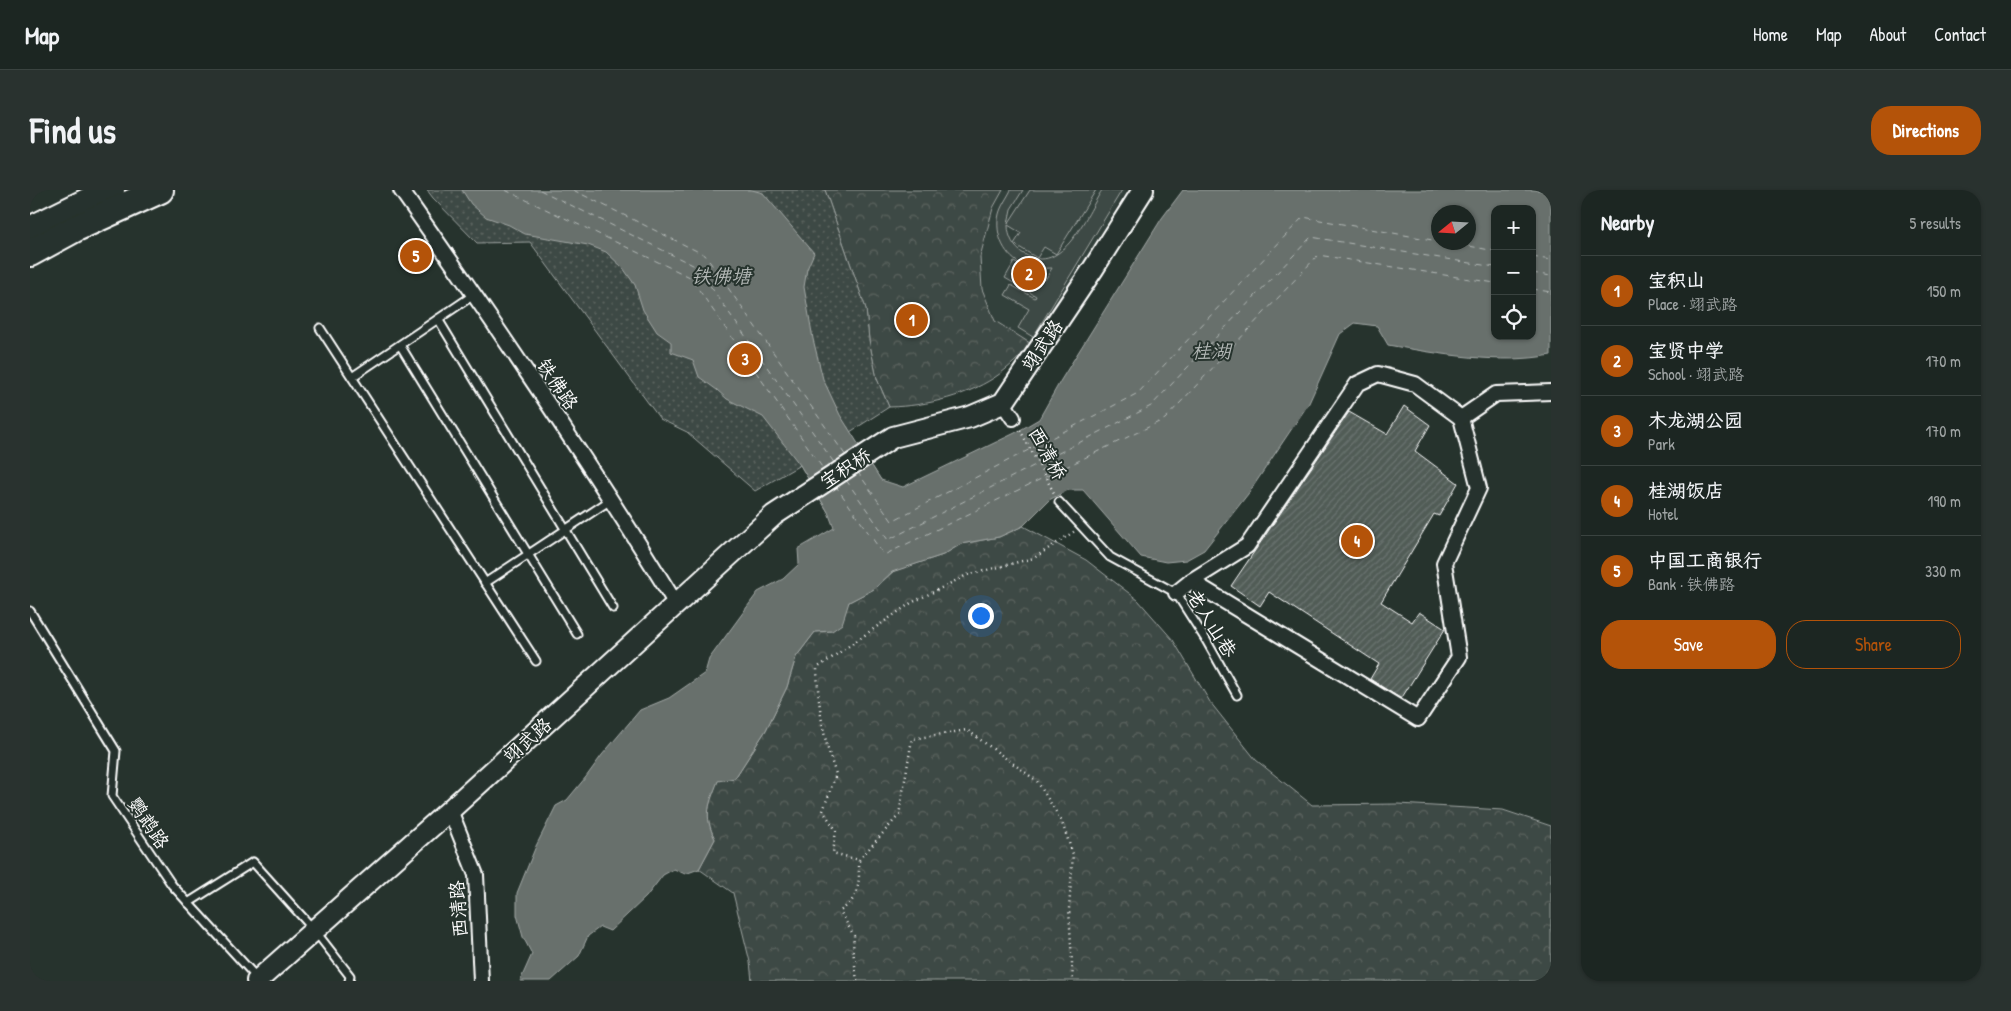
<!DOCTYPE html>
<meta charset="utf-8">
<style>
body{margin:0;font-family:"Patrick Hand","LXGW WenKai TC",sans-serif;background:#29322f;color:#f1f3f6}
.controls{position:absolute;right:15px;top:15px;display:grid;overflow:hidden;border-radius:10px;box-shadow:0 1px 4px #0004}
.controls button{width:45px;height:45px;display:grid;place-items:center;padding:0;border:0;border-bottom:1px solid #3a4340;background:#1c2622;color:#f1f3f6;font:25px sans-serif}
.compass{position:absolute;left:1401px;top:15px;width:45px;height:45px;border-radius:50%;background:#1c2622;box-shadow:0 1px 4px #0004;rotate:252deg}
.you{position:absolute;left:950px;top:425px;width:18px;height:18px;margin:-12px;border:4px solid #fff;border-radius:50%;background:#1a73e8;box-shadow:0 0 0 8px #1a73e833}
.badge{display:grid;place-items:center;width:32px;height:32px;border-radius:50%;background:#b45309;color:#fff;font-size:16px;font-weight:700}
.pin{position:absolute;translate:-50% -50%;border:2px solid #fff;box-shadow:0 1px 5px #0006}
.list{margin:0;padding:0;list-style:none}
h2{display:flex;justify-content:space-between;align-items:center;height:65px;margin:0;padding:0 20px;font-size:21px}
h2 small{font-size:16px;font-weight:400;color:#a0a5a5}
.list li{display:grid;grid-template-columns:32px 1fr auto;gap:15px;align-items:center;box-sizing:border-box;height:70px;padding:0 20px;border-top:1px solid #3a4340}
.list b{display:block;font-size:19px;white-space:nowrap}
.list p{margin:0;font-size:16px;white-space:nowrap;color:#a0a5a5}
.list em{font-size:16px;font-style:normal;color:#a0a5a5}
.actions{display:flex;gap:10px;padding:15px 20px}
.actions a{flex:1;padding:11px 0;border:1px solid #b45309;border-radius:20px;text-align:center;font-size:18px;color:#b45309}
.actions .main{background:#b45309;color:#fff}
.icon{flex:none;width:28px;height:28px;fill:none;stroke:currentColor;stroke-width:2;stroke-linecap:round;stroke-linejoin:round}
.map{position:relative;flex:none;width:1521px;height:791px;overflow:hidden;border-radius:20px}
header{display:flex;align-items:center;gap:30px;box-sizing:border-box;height:70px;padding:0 25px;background:#1c2622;border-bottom:1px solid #3a4340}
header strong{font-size:24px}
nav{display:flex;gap:28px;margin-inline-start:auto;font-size:18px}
.intro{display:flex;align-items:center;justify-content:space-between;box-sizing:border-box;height:120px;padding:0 30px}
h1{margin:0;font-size:35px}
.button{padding:12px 22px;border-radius:20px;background:#b45309;color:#fff;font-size:18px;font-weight:700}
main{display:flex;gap:30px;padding:0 30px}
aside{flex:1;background:#1c2622;border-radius:20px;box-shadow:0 1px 4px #0004}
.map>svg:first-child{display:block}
.built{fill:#333f3a}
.grass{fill:#3e4944;stroke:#9ea4a2}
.forest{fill:url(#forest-crowns);stroke:#9ea4a2}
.park{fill:url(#park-dots);stroke:#9ea4a2}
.water{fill:#67706c;stroke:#a4a9a7;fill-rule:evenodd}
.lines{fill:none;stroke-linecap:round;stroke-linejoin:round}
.ferry{stroke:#b3b8b6;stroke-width:1;stroke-dasharray:6 5;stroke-linecap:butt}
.building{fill:url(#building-hatch);stroke:#fff}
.lane-casing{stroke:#fff;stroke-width:11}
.street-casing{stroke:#fff;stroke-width:18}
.secondary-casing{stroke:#fff;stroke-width:24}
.highway-casing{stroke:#fff;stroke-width:30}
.path{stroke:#fff;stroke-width:2.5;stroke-dasharray:1 4;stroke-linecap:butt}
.lane{stroke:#26332d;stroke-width:7}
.street{stroke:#26332d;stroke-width:14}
.secondary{stroke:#26332d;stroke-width:20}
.highway{stroke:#26332d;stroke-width:26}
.labels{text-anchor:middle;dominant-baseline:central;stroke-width:4;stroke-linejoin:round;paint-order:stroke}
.street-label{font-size:19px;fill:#fff;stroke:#26332d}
.water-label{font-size:20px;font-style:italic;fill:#b3b8b6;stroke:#26332d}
</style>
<header>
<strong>Map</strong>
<nav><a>Home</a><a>Map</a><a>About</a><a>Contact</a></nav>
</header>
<div class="intro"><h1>Find us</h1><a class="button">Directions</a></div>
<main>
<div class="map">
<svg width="1521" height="791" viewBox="0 0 1521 791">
<defs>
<pattern id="forest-crowns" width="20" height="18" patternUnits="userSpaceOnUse" patternTransform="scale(1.25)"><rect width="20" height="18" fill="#3e4944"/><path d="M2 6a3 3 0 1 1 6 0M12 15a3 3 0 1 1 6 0" fill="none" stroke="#5b6460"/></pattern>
<pattern id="park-dots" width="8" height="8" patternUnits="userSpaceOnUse" patternTransform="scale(1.25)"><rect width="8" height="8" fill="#3e4944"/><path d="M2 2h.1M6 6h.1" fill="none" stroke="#5b6460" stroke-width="1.8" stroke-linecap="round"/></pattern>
<pattern id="building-hatch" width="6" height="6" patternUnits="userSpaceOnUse" patternTransform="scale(1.25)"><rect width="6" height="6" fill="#515c57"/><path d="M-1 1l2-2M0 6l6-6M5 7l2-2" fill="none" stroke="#6b7470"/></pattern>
</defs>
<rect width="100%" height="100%" fill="#26332d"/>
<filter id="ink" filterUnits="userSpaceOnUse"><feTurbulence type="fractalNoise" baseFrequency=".02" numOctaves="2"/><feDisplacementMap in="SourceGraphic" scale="10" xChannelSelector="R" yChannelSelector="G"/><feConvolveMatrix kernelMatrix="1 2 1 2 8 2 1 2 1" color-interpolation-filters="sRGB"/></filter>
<g filter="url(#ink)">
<path class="built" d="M 973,0 L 1097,0 L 1003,155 L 965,131 L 952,100 L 950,68 L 963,18 Z"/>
<path class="grass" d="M 981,0 L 993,0 L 981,19 L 978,34 L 1000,0 L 1066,0 L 1026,64 L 1014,57 L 1007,68 L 984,54 L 991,43 L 978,35 C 978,47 984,58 994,64 C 1033,87 1056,25 1072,0 L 1092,0 L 1003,147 L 988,138 L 999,119 L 975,105 L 981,95 L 1005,108 L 1006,106 L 975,88 L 984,72 L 1015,90 L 1022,78 C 1013,78 1004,80 995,76 C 975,68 964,45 969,24 C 971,16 977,8 981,0 Z"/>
<g class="forest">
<path d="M 795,0 L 973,0 L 963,18 L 950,67 L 952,99 L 965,131 L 1003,155 C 992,164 982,175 971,183 C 940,206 897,216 859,217 L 847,189 L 839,150 L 836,119 Z"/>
<path d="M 993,336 L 1056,370 L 1108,410 L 1143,450 L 1180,512 L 1226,570 L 1282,615 L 1368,614 L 1473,620 L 1521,636 L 1521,791 L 722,791 L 720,772 L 703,703 L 669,679 L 685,649 C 673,625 679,614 688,590 L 705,588 L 736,540 L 757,497 L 766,467 L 785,442 L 802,441 L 819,412 L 844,399 L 864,381 L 913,365 L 931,354 L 969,347 Z"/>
</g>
<path class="park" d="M 397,0 L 795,0 L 836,119 L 839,150 L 847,189 L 859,217 L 820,242 L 851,290 L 798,322 L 770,275 L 725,301 L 657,242 L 630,229 L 500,52 L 447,53 L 403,8 Z"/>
<path class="water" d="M 432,0 L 722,0 L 733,3 L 784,63 L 777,79 L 774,97 L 783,149 L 793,189 L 810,225 L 851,290 L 873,297 L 985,243 L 1009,229 L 1031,190 L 1132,28 L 1153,0 L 1521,0 L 1521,165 C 1472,175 1408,164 1358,155 L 1347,136 L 1325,133 L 1310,144 L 1279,213 L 1218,304 L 1174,360 L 1156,370 L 1136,372 L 1111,367 L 1053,300 L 1038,300 L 1019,310 L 993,336 L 969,347 L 931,354 L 913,365 L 862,382 L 844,399 L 819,412 L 812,434 L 802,441 L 785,442 L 766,467 L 757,497 L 736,540 L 705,588 L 688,591 C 679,614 673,625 685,649 L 669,679 L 655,684 L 644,679 L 633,685 L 616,707 L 580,741 L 570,737 L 558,746 L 549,766 L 521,791 L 490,791 L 502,764 L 493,747 L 487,725 L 487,703 L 506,656 L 526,616 L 537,610 L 556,587 L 572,565 L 610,520 L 639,508 L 675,483 L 679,469 L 728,402 L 753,389 L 769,374 L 768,359 L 804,338 L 798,322 L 770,275 L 733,227 L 697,209 L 687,200 L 669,187 L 663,170 L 641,162 L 641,152 L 627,142 L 613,120 L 605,95 L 593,78 L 576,62 L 558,55 L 495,44 L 479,35 L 456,27 L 441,14 ZM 1465,19 L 1502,19 L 1502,146 L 1465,146 ZM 1408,22 L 1438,22 L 1438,52 L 1408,52 Z"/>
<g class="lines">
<g class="ferry">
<path d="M 475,0 L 660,87 L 794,280"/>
<path d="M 510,0 L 667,77 L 805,274"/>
<path d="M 543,0 L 675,65 L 816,266"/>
<path d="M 1418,52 L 1465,61"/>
<path d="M 1502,67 L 1521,70"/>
<path d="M 1502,83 L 1521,86"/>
<path d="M 1502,99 L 1521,102"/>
<path d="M 827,281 L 862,331 L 1108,203 L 1273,27 L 1408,51"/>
<path d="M 816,290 L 858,350 L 1121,216 L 1281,47 L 1465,77"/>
<path d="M 805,295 L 854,365 L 1135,229 L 1288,65 L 1465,93"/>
</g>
</g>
<path class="building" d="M 1374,216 L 1400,235 L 1385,261 L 1428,293 L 1409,326 L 1404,324 L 1351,412 L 1382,432 L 1389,422 L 1415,439 L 1371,509 L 1340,489 L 1349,474 L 1239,402 L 1230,416 L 1201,396 L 1319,222 L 1357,244 Z"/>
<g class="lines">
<defs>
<g id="lane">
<path d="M 408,129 L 583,418"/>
<path d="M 290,138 L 506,471"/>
<path d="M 370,155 L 547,444"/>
<path d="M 322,187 L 445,104"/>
<path d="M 1029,312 L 1080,367 L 1146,403 L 1176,450 L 1207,505"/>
<path d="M 455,393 L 582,309"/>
<path d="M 0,421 L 86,561 L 82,606 L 142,695 L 228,789"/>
<path d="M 158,713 L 223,672 L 285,741 L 320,786 L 319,791"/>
</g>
<g id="street">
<path d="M 371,0 C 467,136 560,273 646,414"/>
<path d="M 973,213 L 983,228"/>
<path d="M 1161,391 L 1388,529 L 1429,467 L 1414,373 L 1449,298 L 1431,228 L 1466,204 L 1521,202"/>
<path d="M 1146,403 L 1161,391 L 1217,356 L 1327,194 L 1348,184 L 1385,194 L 1431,228"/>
<path d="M 420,620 L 446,685 L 451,791"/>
</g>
<path id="secondary" d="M 227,791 L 420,620 L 744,325 L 863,247 L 940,227 L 973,213 L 1063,79 L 1113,0"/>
<g id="highway">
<path d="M 0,40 L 81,0"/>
<path d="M 0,63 L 46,38 L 130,0"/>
</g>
</defs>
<use href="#lane" class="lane-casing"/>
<use href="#street" class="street-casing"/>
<use href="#secondary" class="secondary-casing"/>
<use href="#highway" class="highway-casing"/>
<g class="path">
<path d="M 990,240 L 1024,303"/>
<path d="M 829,670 L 869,625 L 882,549 L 937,540 L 1007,591 L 1031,630 L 1043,664 L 1039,719 L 1043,791"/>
<path d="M 827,791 L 823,760 L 824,746 L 810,721 C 831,708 829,691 829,670 L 803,663 L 806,640 L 793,621 L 806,584 C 793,549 788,515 787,478 L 881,413 L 937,385 L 1004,368 L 1045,341"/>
</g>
<use href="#lane" class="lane"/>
<use href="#street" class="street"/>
<use href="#secondary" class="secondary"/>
<use href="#highway" class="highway"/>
</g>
</g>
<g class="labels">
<g class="street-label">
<text transform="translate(1012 155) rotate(-56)">翊武路</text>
<text transform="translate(528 194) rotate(56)">铁佛路</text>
<text transform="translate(1018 263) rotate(61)">西清桥</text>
<text transform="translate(815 278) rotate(-33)">宝积桥</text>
<text transform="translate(1182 433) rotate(58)">老人山巷</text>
<text transform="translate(497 550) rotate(-42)">翊武路</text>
<text transform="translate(119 633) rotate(56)">鹦鹉路</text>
<text transform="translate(428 719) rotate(-94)">西清路</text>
</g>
<g class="water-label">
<text x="691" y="85">铁佛塘</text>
<text x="1181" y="160">桂湖</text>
</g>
</g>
</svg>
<div class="controls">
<button>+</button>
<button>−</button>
<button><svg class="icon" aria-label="locate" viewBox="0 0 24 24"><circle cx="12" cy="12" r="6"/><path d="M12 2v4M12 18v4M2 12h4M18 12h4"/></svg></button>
</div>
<svg class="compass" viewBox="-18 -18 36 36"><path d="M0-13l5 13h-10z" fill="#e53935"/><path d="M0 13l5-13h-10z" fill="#a0a5a5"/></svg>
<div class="you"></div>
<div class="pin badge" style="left:882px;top:130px">1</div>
<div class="pin badge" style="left:999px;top:84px">2</div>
<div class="pin badge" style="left:715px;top:169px">3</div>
<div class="pin badge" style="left:1327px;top:351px">4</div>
<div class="pin badge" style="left:386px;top:66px">5</div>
</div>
<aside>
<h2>Nearby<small>5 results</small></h2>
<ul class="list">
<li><span class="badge">1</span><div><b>宝积山</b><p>Place · 翊武路</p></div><em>150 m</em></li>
<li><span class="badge">2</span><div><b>宝贤中学</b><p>School · 翊武路</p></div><em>170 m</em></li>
<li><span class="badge">3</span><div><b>木龙湖公园</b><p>Park</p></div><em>170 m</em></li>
<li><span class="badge">4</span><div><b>桂湖饭店</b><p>Hotel</p></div><em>190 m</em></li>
<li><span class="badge">5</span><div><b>中国工商银行</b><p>Bank · 铁佛路</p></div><em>330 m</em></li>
</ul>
<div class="actions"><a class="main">Save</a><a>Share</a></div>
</aside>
</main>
